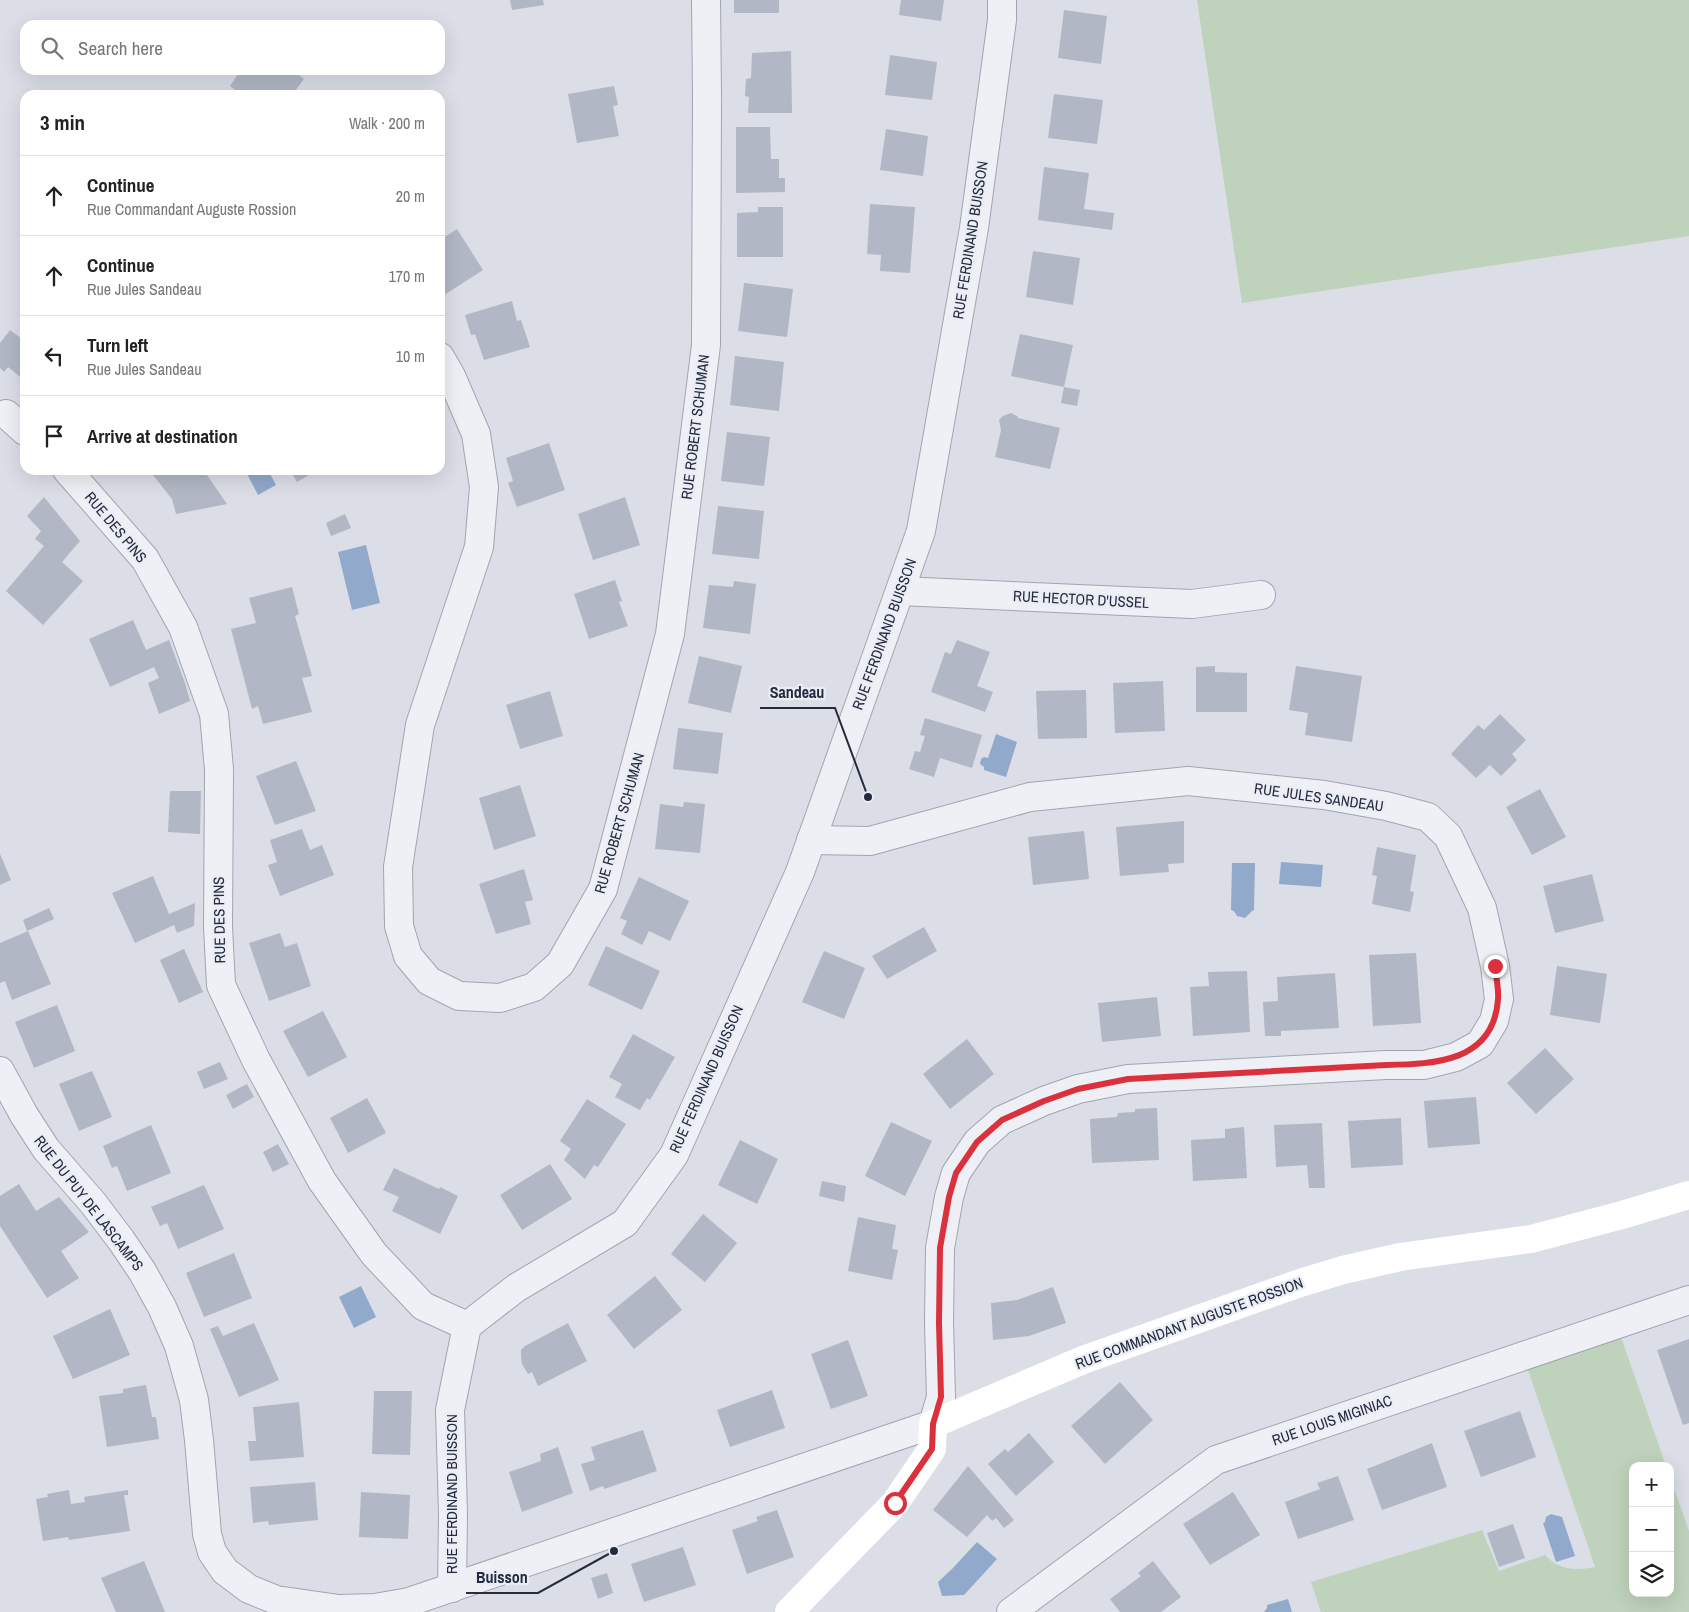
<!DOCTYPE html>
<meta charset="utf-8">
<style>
body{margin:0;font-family:"Archivo Narrow",sans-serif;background:#f6f6f6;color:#222}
.controls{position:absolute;right:15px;bottom:15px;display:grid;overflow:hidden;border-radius:10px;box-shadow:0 5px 20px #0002}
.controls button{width:45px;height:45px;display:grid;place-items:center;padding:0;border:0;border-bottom:1px solid #e0e0e0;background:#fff;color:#222;font:25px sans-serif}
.stop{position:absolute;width:15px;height:15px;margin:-11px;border:4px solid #da313d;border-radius:50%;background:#fff}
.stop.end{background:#da313d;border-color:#fff;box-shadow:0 1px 5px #0008}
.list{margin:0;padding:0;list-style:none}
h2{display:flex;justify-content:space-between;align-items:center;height:65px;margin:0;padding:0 20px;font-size:21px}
h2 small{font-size:16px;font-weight:400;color:#767676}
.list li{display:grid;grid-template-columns:32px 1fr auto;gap:15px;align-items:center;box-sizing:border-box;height:80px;padding:0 20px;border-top:1px solid #e0e0e0}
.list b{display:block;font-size:19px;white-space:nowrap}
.list p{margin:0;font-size:16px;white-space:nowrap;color:#767676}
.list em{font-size:16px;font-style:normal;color:#767676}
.icon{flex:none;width:28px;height:28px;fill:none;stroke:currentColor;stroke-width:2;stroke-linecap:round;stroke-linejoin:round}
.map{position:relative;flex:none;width:1689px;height:1612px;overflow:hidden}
.search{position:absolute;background:#fff;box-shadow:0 5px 20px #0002;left:20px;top:20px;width:425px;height:55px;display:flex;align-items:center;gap:12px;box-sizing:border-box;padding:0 18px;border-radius:15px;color:#767676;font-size:19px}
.panel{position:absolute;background:#fff;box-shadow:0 5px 20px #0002;left:20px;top:90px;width:425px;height:385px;border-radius:15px}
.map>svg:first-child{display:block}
.green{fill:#bfd2bb}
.water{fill:#91a9cb}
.building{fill:#b1b7c4}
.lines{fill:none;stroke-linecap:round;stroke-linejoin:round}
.street-casing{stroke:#a0a5b1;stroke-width:30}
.street{stroke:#eef0f5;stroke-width:28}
.secondary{stroke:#fff;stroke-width:28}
.route{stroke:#da313d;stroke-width:6}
.labels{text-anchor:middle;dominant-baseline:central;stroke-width:4.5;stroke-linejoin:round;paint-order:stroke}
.street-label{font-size:15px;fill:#242b3e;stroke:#eaedf5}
.leader{fill:none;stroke:#242b3e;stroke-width:2}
.callout-dot{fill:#242b3e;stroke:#eaedf5;stroke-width:2}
.callout-label{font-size:16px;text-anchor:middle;font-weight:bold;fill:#242b3e;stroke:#eaedf5;stroke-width:4.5;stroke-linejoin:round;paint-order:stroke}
</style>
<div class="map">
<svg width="1689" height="1612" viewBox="0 0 1689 1612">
<rect width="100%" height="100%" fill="#dbdee7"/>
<g class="green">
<path d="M 1197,0 L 1689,0 L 1689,236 L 1242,303 Z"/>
<path d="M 1621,1337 L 1666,1466 L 1633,1466 L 1633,1593 L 1670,1593 L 1670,1477 L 1689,1531 L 1689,1612 L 1321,1612 L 1311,1582 L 1482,1530 L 1499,1571 L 1545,1555 C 1558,1570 1576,1571 1595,1567 L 1528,1370 Z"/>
</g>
<g class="water">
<path d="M 245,470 L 268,470 L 276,485 L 258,495 Z"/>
<path d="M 366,545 L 380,603 L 352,610 L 338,552 Z"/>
<path d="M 996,734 L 1017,742 L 1006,777 L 984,770 L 984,767 L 980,764 L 981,759 L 984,757 L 988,758 Z"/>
<path d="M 1281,862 L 1323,865 L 1321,887 L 1279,884 Z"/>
<path d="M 1232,863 L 1255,863 L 1254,910 L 1252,911 L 1245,918 L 1237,916 L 1234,911 L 1231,910 Z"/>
<path d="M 361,1286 L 376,1317 L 354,1328 L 339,1297 Z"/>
<path d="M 1551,1514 L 1562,1517 L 1575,1556 L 1556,1562 L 1543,1523 L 1545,1522 L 1546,1517 Z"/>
<path d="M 977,1542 L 997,1559 L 964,1595 L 942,1596 L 938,1582 L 952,1569 Z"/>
<path d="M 1288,1599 L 1292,1612 L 1264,1612 L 1267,1608 L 1267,1605 Z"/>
</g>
<g class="building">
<path d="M 510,0 L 543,0 L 544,5 L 512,10 Z"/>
<rect x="734" y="0" width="45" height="13"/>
<path d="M 901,0 L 944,0 L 941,21 L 899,15 Z"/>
<path d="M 1064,10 L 1107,16 L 1101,64 L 1058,58 Z"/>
<path d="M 791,51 L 792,113 L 748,113 L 749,97 L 745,96 L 746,79 L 751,78 L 752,53 Z"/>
<path d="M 890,55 L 937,62 L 932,100 L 885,95 Z"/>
<path d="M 241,70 L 292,70 L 304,79 L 292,95 L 241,95 L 230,86 Z"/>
<path d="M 614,86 L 618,105 L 613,106 L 619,136 L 577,143 L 568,94 Z"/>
<path d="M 1054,94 L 1103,100 L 1097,144 L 1048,138 Z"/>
<path d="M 736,127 L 770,127 L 771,159 L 779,159 L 779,178 L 785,178 L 785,192 L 736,193 Z"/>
<path d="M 886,129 L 928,136 L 923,176 L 880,170 Z"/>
<path d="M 1044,167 L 1089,173 L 1084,209 L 1114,213 L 1112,230 L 1038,220 Z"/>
<path d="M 870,204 L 915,207 L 910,273 L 880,271 L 881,255 L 867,254 Z"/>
<path d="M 758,207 L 783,207 L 783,257 L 737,257 L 737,213 L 758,212 Z"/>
<path d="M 457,229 L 483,270 L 441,297 L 440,295 L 440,240 Z"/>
<path d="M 1033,251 L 1080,258 L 1073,305 L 1026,297 Z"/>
<path d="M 744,283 L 793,289 L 787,337 L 738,331 Z"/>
<path d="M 512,301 L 517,321 L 521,320 L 530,347 L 484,360 L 475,334 L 471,335 L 465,315 Z"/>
<path d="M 10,330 L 25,341 L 25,381 L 8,367 L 4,372 L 0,368 L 0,343 Z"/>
<path d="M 1020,334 L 1073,345 L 1064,387 L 1011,376 Z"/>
<path d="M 735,356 L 784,362 L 779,411 L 730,405 Z"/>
<path d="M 1064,387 L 1080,390 L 1077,406 L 1061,403 Z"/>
<path d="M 1011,413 L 1017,416 L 1018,418 L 1060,428 L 1050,469 L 995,457 L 1001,430 L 999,420 L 1003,416 Z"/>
<path d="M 727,432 L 770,437 L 764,486 L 721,481 Z"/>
<path d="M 549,443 L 565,490 L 517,507 L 508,483 L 513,481 L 506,458 Z"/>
<path d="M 149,470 L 213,470 L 207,475 L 227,504 L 176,514 L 172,499 Z"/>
<path d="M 290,470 L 318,470 L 297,482 Z"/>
<path d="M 44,497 L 80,541 L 62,562 L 83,581 L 43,625 L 6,591 L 44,546 L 35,539 L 41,531 L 27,516 Z"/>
<path d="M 625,497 L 640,545 L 593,560 L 578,514 Z"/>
<path d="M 718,506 L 764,511 L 759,559 L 712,554 Z"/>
<path d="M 345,514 L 351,528 L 331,536 L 326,523 Z"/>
<path d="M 615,580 L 622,601 L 619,602 L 628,626 L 589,639 L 574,594 Z"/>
<path d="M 734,581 L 756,584 L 750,634 L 703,628 L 709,585 L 733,587 Z"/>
<path d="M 292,587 L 299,614 L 295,616 L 312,676 L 302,678 L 312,712 L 263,724 L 258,706 L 252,709 L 231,629 L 256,623 L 249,598 Z"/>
<path d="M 133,620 L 146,650 L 169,640 L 185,683 L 190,701 L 159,714 L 148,683 L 159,678 L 154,667 L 110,687 L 89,639 Z"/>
<path d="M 957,640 L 990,652 L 977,686 L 993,692 L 985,712 L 931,692 L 945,652 L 951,654 Z"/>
<path d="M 699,656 L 742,666 L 731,713 L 688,703 Z"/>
<path d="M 1215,666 L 1215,672 L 1247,673 L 1247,712 L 1196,712 L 1196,667 Z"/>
<path d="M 1296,666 L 1362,676 L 1352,742 L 1305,735 L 1308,713 L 1289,710 Z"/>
<path d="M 1163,681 L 1165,731 L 1115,733 L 1113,683 Z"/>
<path d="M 1086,690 L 1087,738 L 1038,739 L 1036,691 Z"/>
<path d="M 550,691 L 563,736 L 520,749 L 506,705 Z"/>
<path d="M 1500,714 L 1526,740 L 1512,754 L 1517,760 L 1501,776 L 1490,765 L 1476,778 L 1451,754 L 1478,725 L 1484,730 Z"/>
<path d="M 925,718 L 982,735 L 972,768 L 940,758 L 934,777 L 909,769 L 915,751 L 920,752 L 925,736 L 920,735 Z"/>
<path d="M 678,728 L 723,733 L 718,774 L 673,769 Z"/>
<path d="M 296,761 L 316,811 L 275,825 L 256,776 Z"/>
<path d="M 520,785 L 536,836 L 494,850 L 479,798 Z"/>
<path d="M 1540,789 L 1566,837 L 1532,855 L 1506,807 Z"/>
<path d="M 170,791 L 201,791 L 200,834 L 168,832 Z"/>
<path d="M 684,802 L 705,804 L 700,853 L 655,849 L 660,804 L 683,807 Z"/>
<path d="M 1184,821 L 1184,863 L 1168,864 L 1169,872 L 1120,876 L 1116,827 Z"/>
<path d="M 302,829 L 310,850 L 322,845 L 334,875 L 280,896 L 268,865 L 277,862 L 270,840 Z"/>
<path d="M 1084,831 L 1089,879 L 1033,885 L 1028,837 Z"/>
<path d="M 1377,847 L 1416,855 L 1410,891 L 1414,892 L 1410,912 L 1372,904 L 1377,876 L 1372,875 Z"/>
<path d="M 0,854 L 11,880 L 0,885 Z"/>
<path d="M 524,869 L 533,900 L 525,902 L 531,924 L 496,934 L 479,884 Z"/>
<path d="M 1592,874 L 1604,921 L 1555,933 L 1543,886 Z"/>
<path d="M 153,876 L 169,914 L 195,903 L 194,926 L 177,933 L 174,925 L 135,943 L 112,893 Z"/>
<path d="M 639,877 L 689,901 L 670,941 L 649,931 L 642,945 L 621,934 L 627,921 L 620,918 Z"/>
<path d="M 49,908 L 54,919 L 27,931 L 23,920 Z"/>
<path d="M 924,927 L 937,951 L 887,979 L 872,956 Z"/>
<path d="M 28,931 L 51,984 L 12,1000 L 5,981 L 0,983 L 0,943 Z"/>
<path d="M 280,933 L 285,947 L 297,943 L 311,986 L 269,1001 L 249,943 Z"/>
<path d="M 606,946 L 660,971 L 642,1010 L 588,985 Z"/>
<path d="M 184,949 L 203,992 L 179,1003 L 160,960 Z"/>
<path d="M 824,951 L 865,968 L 844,1019 L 802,1002 Z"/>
<path d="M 1416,953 L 1421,1023 L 1373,1026 L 1369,955 Z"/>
<path d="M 1557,966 L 1607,974 L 1600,1023 L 1550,1015 Z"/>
<path d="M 1247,971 L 1250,1032 L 1193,1036 L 1190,987 L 1209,986 L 1208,972 Z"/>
<path d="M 1335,973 L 1339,1028 L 1281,1031 L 1281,1036 L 1265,1036 L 1263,1002 L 1278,1001 L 1277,977 Z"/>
<path d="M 1157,997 L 1161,1036 L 1102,1042 L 1098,1003 Z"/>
<path d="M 57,1005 L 75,1051 L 34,1068 L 15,1022 Z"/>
<path d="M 323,1011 L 347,1057 L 308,1077 L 283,1031 Z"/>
<path d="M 633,1034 L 675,1057 L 650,1100 L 647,1098 L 640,1110 L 615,1097 L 622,1084 L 609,1077 Z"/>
<path d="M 967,1039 L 994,1074 L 950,1109 L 923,1074 Z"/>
<path d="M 1545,1048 L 1574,1079 L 1536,1114 L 1507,1083 Z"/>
<path d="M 220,1062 L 228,1079 L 204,1089 L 197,1072 Z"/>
<path d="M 92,1071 L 112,1117 L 79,1131 L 59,1084 Z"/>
<path d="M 247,1084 L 254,1097 L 233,1109 L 226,1095 Z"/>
<path d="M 1476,1097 L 1480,1144 L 1428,1148 L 1424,1101 Z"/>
<path d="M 367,1098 L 386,1133 L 348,1153 L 330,1118 Z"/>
<path d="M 587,1099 L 626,1124 L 598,1167 L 594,1165 L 585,1179 L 564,1160 L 571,1149 L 560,1141 Z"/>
<path d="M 1157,1108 L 1159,1160 L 1092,1163 L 1090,1119 L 1117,1117 L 1118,1113 L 1135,1112 L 1135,1109 Z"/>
<path d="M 1401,1118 L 1403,1165 L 1351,1168 L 1348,1121 Z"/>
<path d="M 891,1122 L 932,1141 L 905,1196 L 865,1176 Z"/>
<path d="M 1322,1123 L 1325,1188 L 1309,1188 L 1307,1165 L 1276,1167 L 1274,1125 Z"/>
<path d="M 151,1125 L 171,1173 L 127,1191 L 117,1166 L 112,1168 L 103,1146 Z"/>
<path d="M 1244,1127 L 1247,1178 L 1193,1181 L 1191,1140 L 1225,1138 L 1225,1129 Z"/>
<path d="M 740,1140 L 778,1159 L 757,1204 L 718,1185 Z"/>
<path d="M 278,1144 L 289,1164 L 273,1172 L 263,1152 Z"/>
<path d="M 550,1164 L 572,1199 L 522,1230 L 500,1195 Z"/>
<path d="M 394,1168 L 439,1189 L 440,1187 L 458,1196 L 440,1234 L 392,1211 L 399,1197 L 383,1190 Z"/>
<path d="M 822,1181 L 846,1186 L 844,1202 L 819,1196 Z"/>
<path d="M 19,1184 L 36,1211 L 59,1197 L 89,1232 L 61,1251 L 79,1278 L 47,1298 L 0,1226 L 0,1196 Z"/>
<path d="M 204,1185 L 224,1229 L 178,1249 L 167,1223 L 160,1226 L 151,1207 Z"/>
<path d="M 703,1214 L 737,1243 L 705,1282 L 671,1254 Z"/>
<path d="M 858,1217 L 896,1225 L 892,1249 L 898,1250 L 892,1280 L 848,1271 Z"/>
<path d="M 234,1253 L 252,1298 L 204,1317 L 186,1273 Z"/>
<path d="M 655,1276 L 682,1310 L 634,1349 L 607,1315 Z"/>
<path d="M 1053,1287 L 1066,1323 L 1029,1336 L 993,1340 L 991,1303 L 1017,1300 Z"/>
<path d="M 110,1309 L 130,1355 L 73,1379 L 53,1336 Z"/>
<path d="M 254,1323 L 279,1380 L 239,1397 L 210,1329 L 218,1326 L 223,1336 Z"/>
<path d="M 568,1323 L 587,1361 L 538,1386 L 532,1372 L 528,1374 L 522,1364 L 521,1357 L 521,1350 L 525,1346 Z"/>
<path d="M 1689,1339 L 1689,1423 L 1683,1425 L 1657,1350 Z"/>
<path d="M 848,1340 L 868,1396 L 831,1409 L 811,1354 Z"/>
<path d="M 1120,1382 L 1153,1420 L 1105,1464 L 1071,1426 Z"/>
<path d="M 146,1385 L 152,1417 L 156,1417 L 159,1439 L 107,1447 L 99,1396 L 123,1393 L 123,1389 Z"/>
<path d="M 772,1390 L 785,1428 L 730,1447 L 717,1410 Z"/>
<path d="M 374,1391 L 412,1391 L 410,1455 L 372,1454 Z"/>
<path d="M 299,1402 L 304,1457 L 250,1461 L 248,1441 L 256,1441 L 253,1407 Z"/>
<path d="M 1520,1411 L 1536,1457 L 1481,1477 L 1464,1431 Z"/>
<path d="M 643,1430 L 657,1471 L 604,1489 L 603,1486 L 590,1491 L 581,1464 L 595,1460 L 591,1447 Z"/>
<path d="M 1029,1433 L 1054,1462 L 1016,1496 L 988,1464 L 1005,1449 L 1008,1452 Z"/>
<path d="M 1432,1443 L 1447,1487 L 1382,1510 L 1367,1469 Z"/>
<path d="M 558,1447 L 573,1493 L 522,1512 L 509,1472 L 541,1461 L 540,1454 Z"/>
<path d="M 968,1466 L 1014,1520 L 1004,1528 L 996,1518 L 992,1521 L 987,1515 L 967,1537 L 933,1510 Z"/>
<path d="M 1338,1476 L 1354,1520 L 1298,1539 L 1285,1502 L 1320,1489 L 1317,1483 Z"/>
<path d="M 315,1482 L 318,1520 L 269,1525 L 268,1521 L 253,1523 L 250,1487 Z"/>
<path d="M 69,1490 L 71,1504 L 85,1502 L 84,1497 L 128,1490 L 128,1495 L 124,1495 L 130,1531 L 69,1540 L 68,1537 L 43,1541 L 36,1499 L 48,1497 L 47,1494 Z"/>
<path d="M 361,1492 L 410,1495 L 408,1539 L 359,1537 Z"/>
<path d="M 1233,1492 L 1260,1535 L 1210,1565 L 1183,1524 Z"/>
<path d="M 777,1510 L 794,1557 L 747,1574 L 732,1530 L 758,1521 L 756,1517 Z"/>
<path d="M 1513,1524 L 1525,1558 L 1499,1567 L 1487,1533 Z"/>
<path d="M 683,1547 L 696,1585 L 644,1602 L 631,1564 Z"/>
<path d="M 144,1561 L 165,1612 L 116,1612 L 101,1578 Z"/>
<path d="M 1153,1561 L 1181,1597 L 1161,1612 L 1120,1612 L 1110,1599 L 1141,1576 L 1138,1573 Z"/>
<path d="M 607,1573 L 613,1593 L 598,1599 L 591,1578 Z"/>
</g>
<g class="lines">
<defs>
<g id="street">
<path d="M 440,357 L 451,376 L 476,434 L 484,487 L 479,547 L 420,725 L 398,867 L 399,926 L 408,956 L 429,981 L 459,996 L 500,998 L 534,987 L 560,964 L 603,889 L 670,634 L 706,345 L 707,96 L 706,0"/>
<path d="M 6,414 L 25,431"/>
<path d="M 67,470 L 145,559 L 183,627 L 214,714 L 219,769 L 218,927 L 221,985 L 256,1060 L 322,1181 L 374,1254 L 423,1306 L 467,1326"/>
<path d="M 900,591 L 1192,604 L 1261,595"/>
<path d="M 0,1071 L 24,1115 L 46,1149 L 93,1203 L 121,1240 L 142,1271 L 162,1307 L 179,1346 L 194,1400 L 199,1440 L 207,1534 L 212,1552 L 225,1571 L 249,1589 L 276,1600 L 339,1609 L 375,1608 L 409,1602 L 933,1424 L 941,1397 L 939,1323 L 940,1248 L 949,1197 L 956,1173 L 977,1142 L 1002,1120 L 1044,1101 L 1078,1089 L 1128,1079 L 1386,1065 L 1424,1065 L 1456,1057 L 1480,1044 L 1494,1021 L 1499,999 L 1495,966 L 1482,908 L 1448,836 L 1428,817 L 1386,806 L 1324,795 L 1188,781 L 1030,797 L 870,841 L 811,840"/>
<path d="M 452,1588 L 453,1514 L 450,1410 L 467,1326 L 516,1288 L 625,1223 L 674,1155 L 800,872 L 921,531 L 974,228 L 1002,20 L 1002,0"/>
<path d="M 1011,1612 L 1216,1460 L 1689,1300"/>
</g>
</defs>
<use href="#street" class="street-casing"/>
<use href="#street" class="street"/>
<path class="secondary" d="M 789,1612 L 895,1503 L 932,1449 L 933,1424 L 1083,1360 L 1300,1283 L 1343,1270 L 1400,1257 L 1531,1239 L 1622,1215 L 1689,1195"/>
</g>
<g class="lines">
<path class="route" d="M 895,1503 L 932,1449 L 933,1424 L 941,1397 L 939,1323 L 940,1248 L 949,1197 L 956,1173 L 977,1142 L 1002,1120 L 1044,1101 L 1078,1089 L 1128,1079 L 1386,1065 C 1435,1064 1493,1062 1498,1000 C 1499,989 1496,977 1495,966"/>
</g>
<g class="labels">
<g class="street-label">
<text transform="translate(970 240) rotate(-81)">RUE FERDINAND BUISSON</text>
<text transform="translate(695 427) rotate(-83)">RUE ROBERT SCHUMAN</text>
<text transform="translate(116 527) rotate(50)">RUE DES PINS</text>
<text transform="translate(1081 599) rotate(3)">RUE HECTOR D'USSEL</text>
<text transform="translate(884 634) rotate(-70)">RUE FERDINAND BUISSON</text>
<text transform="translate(1319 797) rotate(8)">RUE JULES SANDEAU</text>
<text transform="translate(619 823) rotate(-74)">RUE ROBERT SCHUMAN</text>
<text transform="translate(219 920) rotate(-91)">RUE DES PINS</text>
<text transform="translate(706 1079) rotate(-66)">RUE FERDINAND BUISSON</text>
<text transform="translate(89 1203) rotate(52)">RUE DU PUY DE LASCAMPS</text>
<text transform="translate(1189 1323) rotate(-20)">RUE COMMANDANT AUGUSTE ROSSION</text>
<text transform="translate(1332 1420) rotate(-19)">RUE LOUIS MIGINIAC</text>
<text transform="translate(451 1494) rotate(-90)">RUE FERDINAND BUISSON</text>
</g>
</g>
<path class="leader" d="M868 797L835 708H760M614 1551L538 1593H466"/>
<g class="callout-dot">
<circle cx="868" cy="797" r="5"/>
<circle cx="614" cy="1551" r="5"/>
</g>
<g class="callout-label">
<text x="797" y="698">Sandeau</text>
<text x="502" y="1583">Buisson</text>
</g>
</svg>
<div class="controls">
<button>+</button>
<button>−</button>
<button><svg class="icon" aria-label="layers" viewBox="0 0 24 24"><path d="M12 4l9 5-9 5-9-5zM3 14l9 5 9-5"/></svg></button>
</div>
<div class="stop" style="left:895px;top:1503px"></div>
<div class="stop end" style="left:1495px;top:966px"></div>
<div class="search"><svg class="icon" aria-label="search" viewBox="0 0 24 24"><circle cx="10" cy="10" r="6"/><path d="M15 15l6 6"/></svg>Search here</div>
<section class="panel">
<h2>3 min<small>Walk · 200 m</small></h2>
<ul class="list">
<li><svg class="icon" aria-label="ahead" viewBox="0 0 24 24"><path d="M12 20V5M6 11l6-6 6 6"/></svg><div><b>Continue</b><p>Rue Commandant Auguste Rossion</p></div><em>20 m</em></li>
<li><svg class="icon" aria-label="ahead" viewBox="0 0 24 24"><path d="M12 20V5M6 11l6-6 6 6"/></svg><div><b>Continue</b><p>Rue Jules Sandeau</p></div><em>170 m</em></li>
<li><svg class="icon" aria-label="left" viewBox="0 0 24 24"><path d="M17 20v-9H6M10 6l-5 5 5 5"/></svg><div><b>Turn left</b><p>Rue Jules Sandeau</p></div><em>10 m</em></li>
<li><svg class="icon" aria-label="arrive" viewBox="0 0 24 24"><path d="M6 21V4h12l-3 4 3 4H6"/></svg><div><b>Arrive at destination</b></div></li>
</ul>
</section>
</div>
